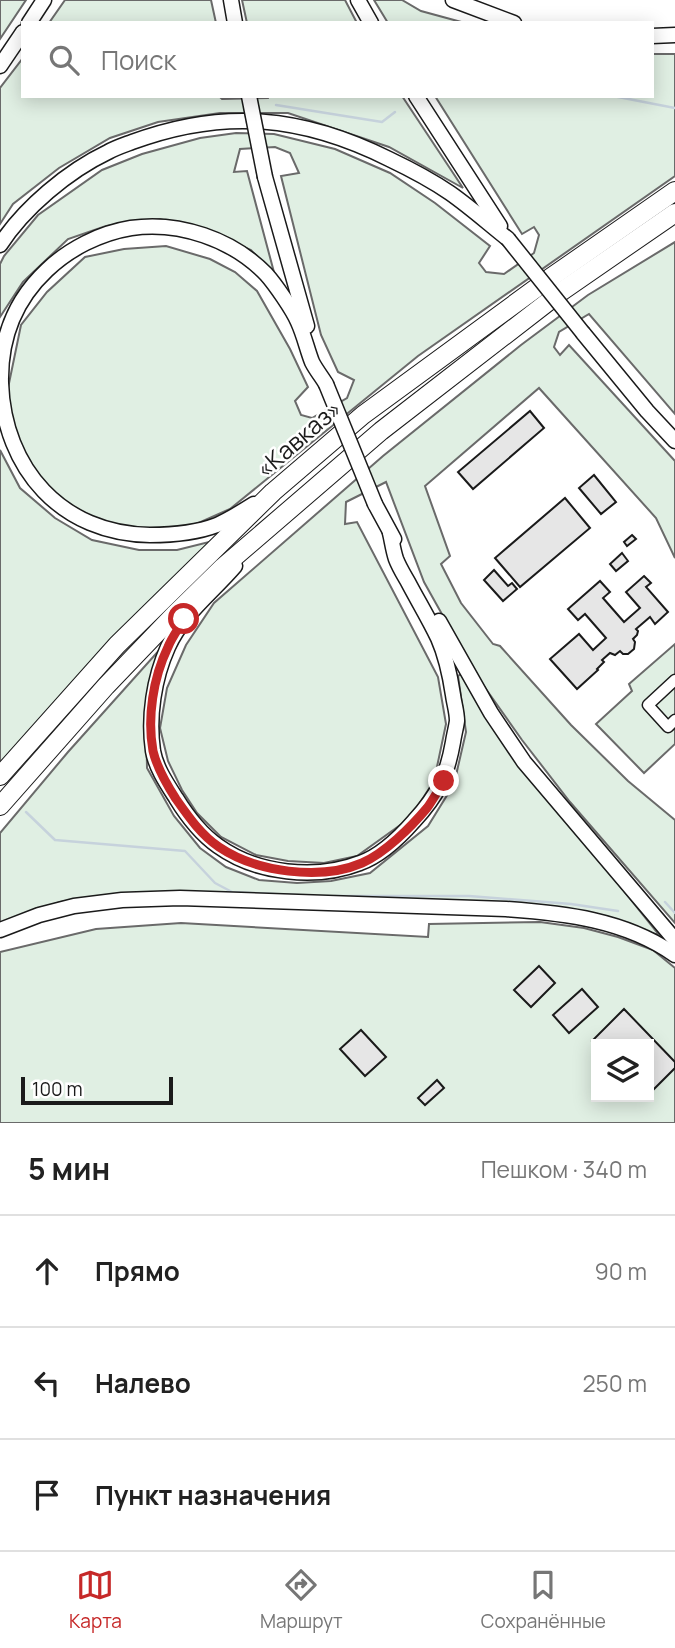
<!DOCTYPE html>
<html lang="ru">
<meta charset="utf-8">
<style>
body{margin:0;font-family:Manrope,sans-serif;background:#f2f2f2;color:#222}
.controls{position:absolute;right:21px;bottom:21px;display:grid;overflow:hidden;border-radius:0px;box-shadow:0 4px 18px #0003}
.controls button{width:63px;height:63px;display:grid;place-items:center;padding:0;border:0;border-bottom:2px solid #e0e0e0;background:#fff;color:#222;font:35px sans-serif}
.scale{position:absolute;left:21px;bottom:18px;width:152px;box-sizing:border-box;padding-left:7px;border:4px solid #1a1a1a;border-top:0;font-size:19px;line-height:24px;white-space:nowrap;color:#1a1a1a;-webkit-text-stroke:5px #fff;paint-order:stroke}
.stop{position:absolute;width:21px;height:21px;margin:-16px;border:5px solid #c62828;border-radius:50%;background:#fff}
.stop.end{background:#c62828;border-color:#fff;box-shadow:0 2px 7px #0008}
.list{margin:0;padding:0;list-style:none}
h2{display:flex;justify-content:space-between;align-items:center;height:91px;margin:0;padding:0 28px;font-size:30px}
h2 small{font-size:23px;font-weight:400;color:#767676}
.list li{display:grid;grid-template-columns:46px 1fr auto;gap:21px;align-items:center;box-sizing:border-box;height:112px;padding:0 28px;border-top:2px solid #e0e0e0}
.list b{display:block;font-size:26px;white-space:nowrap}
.list em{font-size:23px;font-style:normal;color:#767676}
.icon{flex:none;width:38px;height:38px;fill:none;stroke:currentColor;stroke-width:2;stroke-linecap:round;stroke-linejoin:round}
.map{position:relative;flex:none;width:675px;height:1123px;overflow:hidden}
.search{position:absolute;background:#fff;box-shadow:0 4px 18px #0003;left:21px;right:21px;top:21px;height:77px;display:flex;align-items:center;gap:18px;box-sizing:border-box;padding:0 24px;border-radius:0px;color:#767676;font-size:26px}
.sheet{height:427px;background:#fff}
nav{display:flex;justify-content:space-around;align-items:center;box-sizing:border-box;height:98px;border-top:2px solid #e0e0e0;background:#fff;font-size:19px;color:#767676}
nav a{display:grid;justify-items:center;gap:4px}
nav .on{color:#c62828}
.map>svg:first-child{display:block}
.green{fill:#e0efe3;stroke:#6a6a6a;stroke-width:2;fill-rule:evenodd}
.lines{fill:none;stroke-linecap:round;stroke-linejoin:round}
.stream{stroke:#c6d2dc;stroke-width:2.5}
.building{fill:#e6e6e6;stroke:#1a1a1a;stroke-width:2}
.minor-casing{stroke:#1a1a1a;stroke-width:13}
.major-casing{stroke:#1a1a1a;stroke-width:17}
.highway-casing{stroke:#1a1a1a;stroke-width:20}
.minor{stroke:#fff;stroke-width:10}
.major{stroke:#fff;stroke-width:14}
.highway{stroke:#fff;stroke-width:18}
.major-bridge-casing{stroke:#1a1a1a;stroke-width:17;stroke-linecap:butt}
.major-bridge{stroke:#fff;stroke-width:14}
.route{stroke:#c62828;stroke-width:9}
.labels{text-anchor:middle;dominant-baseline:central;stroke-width:5;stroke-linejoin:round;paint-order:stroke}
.street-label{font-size:24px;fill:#1a1a1a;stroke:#fff}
</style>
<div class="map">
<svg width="675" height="1123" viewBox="0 0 675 1123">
<rect width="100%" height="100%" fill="#fff"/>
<g class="green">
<path d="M 0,0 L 26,0 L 0,39 Z"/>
<path d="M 65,0 L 211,0 L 216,23 L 49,23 Z"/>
<path d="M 242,0 L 345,0 L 357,23 L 247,23 Z"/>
<path d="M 374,0 L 402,0 L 421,11 L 465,23 L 388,23 Z"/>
<path d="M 652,54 L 675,54 L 675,176 L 418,356 L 230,509 L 194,525 L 146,533 L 106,526 L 67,506 L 35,476 L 16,436 L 7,393 L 21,325 L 47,292 L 85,257 L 124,249 L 166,246 L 210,259 L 235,272 L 257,291 L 290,349 L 308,387 L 295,401 L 301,415 L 312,418 L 347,398 L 354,380 L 338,372 L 321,335 L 281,176 L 299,173 L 290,153 L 275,147 L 240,149 L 234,172 L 247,171 L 275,276 L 251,250 L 212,233 L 160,219 L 106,226 L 68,239 L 23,282 L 0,317 L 0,264 L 4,256 L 38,215 L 102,170 L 142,154 L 200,138 L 236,133 L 274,134 L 335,149 L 390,173 L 435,203 L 490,246 L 479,263 L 486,272 L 504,274 L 534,253 L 539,235 L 534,227 L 522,234 L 435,96 L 652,96 Z"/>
<path d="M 23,58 L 23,96 L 219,96 L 222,99 L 268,98 L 269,96 L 402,96 L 463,188 L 389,147 L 288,113 L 220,113 L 158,122 L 110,138 L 59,168 L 13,204 L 0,224 L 0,88 Z"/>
<path d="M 675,242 L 675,414 L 589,314 L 559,332 L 554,347 L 560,355 L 569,345 L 675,461 L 675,558 L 656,518 L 539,388 L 425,486 L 450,556 L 441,564 L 461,603 L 493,644 L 500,646 L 571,725 L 628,781 L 675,820 L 675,923 L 570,802 L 522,740 L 476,675 L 424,582 L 386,482 L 346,502 L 345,524 L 357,522 L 438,677 L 446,724 L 434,781 L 410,818 L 357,856 L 324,863 L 288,861 L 256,855 L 221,837 L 197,813 L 182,790 L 168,761 L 160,728 L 167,688 L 186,645 L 214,603 L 383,456 L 521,345 L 588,295 Z"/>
<path d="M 0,450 L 20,488 L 55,518 L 92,540 L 139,550 L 177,550 L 213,541 L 0,767 Z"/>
<path d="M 675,644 L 675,744 L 644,773 L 596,724 L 632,691 L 629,684 Z"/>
<path d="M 162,647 L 146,719 L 147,768 L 174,816 L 200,848 L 226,867 L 259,880 L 297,883 L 331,881 L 370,873 L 428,826 L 454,784 L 466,732 L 458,676 L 461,674 L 493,727 L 659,935 L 575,911 L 127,894 L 60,902 L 0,923 L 0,833 L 68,752 Z"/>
<path d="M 540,922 L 584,928 L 618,937 L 653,950 L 675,968 L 675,1123 L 0,1123 L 0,952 L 96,929 L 181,923 L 428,937 L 429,924 ZM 596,1044 L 649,1044 L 649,1097 L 596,1097 Z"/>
</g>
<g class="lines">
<g class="stream">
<path d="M 613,96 L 675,108"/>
<path d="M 276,105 L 382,122 L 395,112"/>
<path d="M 26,812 L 55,840 L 185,851 L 215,883 L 232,892 L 315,896"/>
<path d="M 335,896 L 469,896 L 571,904 L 618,911"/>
<path d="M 665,902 L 675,913"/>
</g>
</g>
<g class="building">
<path d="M 530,411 L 544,428 L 473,489 L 458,472 Z"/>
<path d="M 594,475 L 616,502 L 601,514 L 579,488 Z"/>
<path d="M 565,498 L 590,528 L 520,587 L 495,558 Z"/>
<path d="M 632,535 L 636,539 L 627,546 L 624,542 Z"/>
<path d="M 622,553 L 628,561 L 616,571 L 610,564 Z"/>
<path d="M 494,570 L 508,586 L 512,583 L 517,589 L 503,601 L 484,580 Z"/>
<path d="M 644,576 L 651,583 L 646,587 L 668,612 L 655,624 L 650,617 L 636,629 L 638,631 L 637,635 L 633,639 L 635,642 L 634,649 L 628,654 L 623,654 L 620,651 L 615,655 L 610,653 L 602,660 L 604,662 L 597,669 L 598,670 L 577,689 L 550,659 L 579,634 L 593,650 L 606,638 L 585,614 L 578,620 L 568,609 L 600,581 L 610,592 L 603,598 L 624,622 L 640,608 L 626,592 Z"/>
<path d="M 539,966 L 555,983 L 531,1007 L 514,990 Z"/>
<path d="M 582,989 L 598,1007 L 569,1033 L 553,1015 Z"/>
<path d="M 624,1009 L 675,1062 L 675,1068 L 649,1094 L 649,1044 L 596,1044 L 596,1046 L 592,1041 Z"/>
<path d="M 361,1030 L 386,1057 L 365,1076 L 340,1049 Z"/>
<path d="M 437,1080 L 444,1088 L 425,1105 L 418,1098 Z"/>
</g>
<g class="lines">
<defs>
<path id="minor" d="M 675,680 L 648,705 L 668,727 L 675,720"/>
<g id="major">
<path d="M 231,0 L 235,23"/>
<path d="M 358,0 L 371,23"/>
<path d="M 453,0 L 514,23"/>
<path d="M 29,23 L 44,0"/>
<path d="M 652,36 L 675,35"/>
<path d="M 0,66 L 23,32"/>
<path d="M 416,96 L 500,226"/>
<path d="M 265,177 L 307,326"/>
<path d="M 0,245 C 24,208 68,171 108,152 C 115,148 124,145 132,142 C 224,108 303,116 389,159 C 410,169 431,180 450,193 C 470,207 489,224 508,239"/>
<path d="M 583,333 L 647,411 L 675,441"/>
<path d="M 254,504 C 243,511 230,519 217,525 C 196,533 172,535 150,535 C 62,534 4,469 1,383 C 0,338 14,301 47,270 C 69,249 100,233 131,228 C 179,221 232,239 266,274 C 275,284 293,310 298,322 C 304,335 307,349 312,362 C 316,370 322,377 326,384"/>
<path d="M 375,504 L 394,539"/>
<path d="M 235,566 C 212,593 183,614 168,647 C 154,678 148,717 153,751 C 156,768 167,784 176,798 C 187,816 201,834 218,846 C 257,874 316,880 360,863 C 380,856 400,837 414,821 C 438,795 447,776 453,742 C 454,735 456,728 457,721 C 457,712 454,703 453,695 C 450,675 446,656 438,638 C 429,619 418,601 408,582 C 404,575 399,567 396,559 C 393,550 392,541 390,533"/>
<path d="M 439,621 L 491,713 L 524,762 L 675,940"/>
<path d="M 0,930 L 39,915 L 74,906 L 122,900 L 180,898 L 506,909 C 564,913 626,920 675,955"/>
</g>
<g id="highway">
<path d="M 0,776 L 117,645 L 273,492 L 363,415 L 550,278 L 675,191"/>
<path d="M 0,806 L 106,686 L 174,615 L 223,567 L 381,431 L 562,291 L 675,213"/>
</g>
</defs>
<use href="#minor" class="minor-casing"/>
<use href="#major" class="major-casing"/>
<use href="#highway" class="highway-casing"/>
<use href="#minor" class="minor"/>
<use href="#major" class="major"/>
<use href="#highway" class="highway"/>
<defs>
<g id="major-bridge">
<path d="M 249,96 L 265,177"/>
<path d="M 508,239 L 583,333"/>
<path d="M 326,384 L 375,504"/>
</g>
</defs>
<use href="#major-bridge" class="major-bridge-casing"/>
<use href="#major-bridge" class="major-bridge"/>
</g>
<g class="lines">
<path class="route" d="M 184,619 C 179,628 172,637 168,647 C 153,678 147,718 153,751 C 157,768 167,785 176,799 C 188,816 201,835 219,847 C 256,872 320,881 362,863 C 385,853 411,827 427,808 C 433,800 438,790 444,781"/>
</g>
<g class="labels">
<g class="street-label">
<text transform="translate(298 438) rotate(-41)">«Кавказ»</text>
</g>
</g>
</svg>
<div class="controls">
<button><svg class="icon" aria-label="layers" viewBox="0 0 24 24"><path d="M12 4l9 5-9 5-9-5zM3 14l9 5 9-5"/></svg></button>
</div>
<div class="scale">100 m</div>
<div class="stop" style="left:184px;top:619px"></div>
<div class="stop end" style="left:444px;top:781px"></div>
<div class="search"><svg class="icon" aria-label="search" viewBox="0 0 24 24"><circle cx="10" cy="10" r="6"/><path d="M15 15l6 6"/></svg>Поиск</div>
</div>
<section class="sheet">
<h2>5 мин<small>Пешком · 340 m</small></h2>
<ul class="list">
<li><svg class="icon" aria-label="ahead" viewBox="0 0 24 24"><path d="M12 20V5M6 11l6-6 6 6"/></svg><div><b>Прямо</b></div><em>90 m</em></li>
<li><svg class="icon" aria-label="left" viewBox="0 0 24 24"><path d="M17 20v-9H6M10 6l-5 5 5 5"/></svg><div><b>Налево</b></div><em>250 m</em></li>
<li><svg class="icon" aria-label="arrive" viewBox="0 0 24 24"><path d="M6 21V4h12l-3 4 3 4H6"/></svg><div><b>Пункт назначения</b></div></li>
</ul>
</section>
<nav>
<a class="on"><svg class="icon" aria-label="map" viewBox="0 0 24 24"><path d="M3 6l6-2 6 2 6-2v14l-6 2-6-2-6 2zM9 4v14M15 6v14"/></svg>Карта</a>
<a><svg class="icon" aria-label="directions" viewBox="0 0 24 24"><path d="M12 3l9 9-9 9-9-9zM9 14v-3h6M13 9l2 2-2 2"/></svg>Маршрут</a>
<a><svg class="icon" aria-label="saved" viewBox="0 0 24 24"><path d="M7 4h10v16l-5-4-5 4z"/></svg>Сохранённые</a>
</nav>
